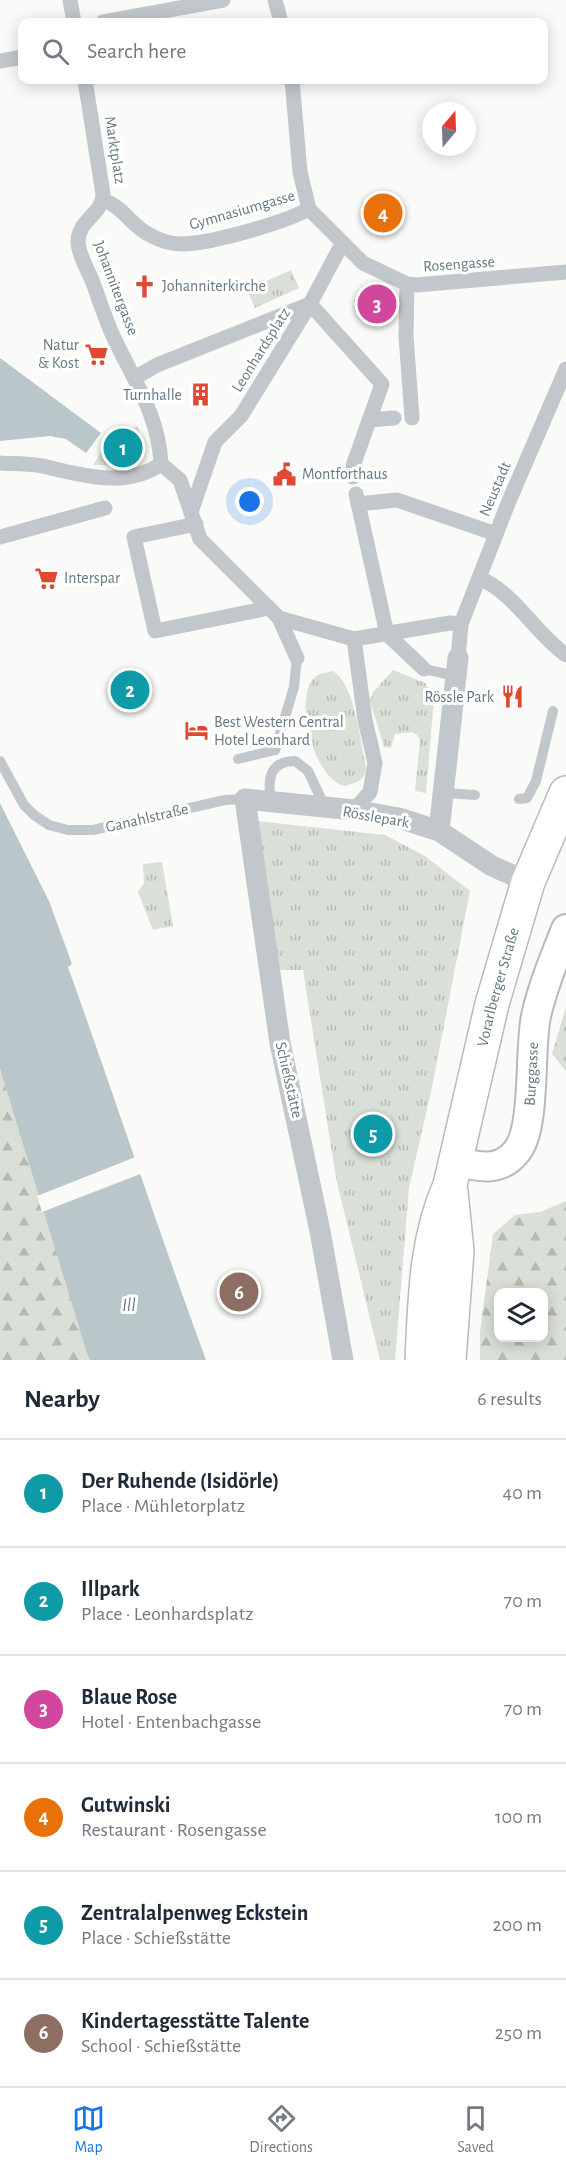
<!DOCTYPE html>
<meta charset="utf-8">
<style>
body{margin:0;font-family:"Alegreya Sans",sans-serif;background:#f6f6f7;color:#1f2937}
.controls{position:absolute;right:18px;bottom:18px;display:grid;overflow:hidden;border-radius:12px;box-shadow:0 3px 15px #0003}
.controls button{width:54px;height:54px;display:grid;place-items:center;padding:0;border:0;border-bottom:2px solid #e0e1e3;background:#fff;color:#1f2937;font:30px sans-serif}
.compass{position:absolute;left:422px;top:102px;width:54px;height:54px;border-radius:50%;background:#fff;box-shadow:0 3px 15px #0003;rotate:19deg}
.you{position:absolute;left:250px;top:502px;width:21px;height:21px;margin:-15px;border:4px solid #fff;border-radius:50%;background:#1a73e8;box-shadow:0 0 0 9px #1a73e833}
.badge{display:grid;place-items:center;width:39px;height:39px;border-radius:50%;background:#1a73e8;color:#fff;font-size:20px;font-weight:700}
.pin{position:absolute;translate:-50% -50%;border:3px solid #fff;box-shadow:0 2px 6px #0006}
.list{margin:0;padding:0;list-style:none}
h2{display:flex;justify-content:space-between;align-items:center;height:78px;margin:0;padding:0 24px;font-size:26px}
h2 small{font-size:20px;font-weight:400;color:#747a83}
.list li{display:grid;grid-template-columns:39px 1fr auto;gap:18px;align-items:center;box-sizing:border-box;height:108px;padding:0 24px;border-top:2px solid #e0e1e3}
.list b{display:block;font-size:22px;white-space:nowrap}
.list p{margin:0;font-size:20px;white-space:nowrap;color:#747a83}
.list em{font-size:20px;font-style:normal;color:#747a83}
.icon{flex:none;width:33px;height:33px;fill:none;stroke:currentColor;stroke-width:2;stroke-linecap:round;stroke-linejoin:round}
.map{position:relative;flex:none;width:566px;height:1360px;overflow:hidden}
.search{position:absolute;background:#fff;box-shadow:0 3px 15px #0003;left:18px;right:18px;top:18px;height:66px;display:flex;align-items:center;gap:15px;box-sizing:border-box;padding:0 21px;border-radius:12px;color:#747a83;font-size:22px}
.sheet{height:726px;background:#fff}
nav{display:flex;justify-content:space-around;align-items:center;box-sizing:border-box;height:84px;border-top:2px solid #e0e1e3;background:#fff;font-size:16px;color:#747a83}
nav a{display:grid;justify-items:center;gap:3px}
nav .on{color:#1a73e8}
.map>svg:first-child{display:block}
.grass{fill:url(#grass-tufts)}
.forest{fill:url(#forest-firs);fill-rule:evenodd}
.water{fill:#b9c7ca}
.pier{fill:#fafaf8}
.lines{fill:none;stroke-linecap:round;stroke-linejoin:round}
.secondary-casing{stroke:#b4bbbe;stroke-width:32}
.primary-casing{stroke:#b5bbbe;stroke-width:36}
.service{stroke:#c1c7ca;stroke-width:10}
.pedestrian{stroke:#c1c7ca;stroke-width:15}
.minor{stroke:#c1c7ca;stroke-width:21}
.secondary{stroke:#fff;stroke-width:28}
.primary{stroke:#fff;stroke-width:33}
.labels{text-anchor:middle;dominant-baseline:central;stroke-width:6;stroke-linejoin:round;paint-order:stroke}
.street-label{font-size:16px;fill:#667982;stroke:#fff}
.poi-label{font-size:16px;fill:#667982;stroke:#fff;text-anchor:start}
.water-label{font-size:18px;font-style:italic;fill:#60777c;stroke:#fff}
</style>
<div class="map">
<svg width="566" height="1360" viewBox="0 0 566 1360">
<defs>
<pattern id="grass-tufts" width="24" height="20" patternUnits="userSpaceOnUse" patternTransform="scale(1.5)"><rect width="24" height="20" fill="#dadfd7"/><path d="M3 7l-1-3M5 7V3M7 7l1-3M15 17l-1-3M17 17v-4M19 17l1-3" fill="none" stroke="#b5bab4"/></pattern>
<pattern id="forest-firs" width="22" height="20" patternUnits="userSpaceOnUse" patternTransform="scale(1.5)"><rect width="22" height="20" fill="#dadfd7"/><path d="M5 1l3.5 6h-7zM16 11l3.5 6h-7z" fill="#b5bab4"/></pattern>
</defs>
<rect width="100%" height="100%" fill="#fafaf8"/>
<g class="grass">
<path d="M 291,270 L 299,288 L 255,308 L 247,290 Z"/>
<path d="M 138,426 L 142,445 C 127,468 119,465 93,465 L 111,437 Z"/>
<path d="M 393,670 L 425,683 L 434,698 L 426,793 L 415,791 L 420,740 L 417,735 L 412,732 L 395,734 L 391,748 L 384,747 L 370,701 L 373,692 Z"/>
<path d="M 332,671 C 355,681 360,743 366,767 C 366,781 357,782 345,786 C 315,781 292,699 315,677 C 319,673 326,673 332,671 Z"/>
<path d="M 257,821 L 385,835 L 425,856 L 470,891 L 432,1087 L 409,1188 L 395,1360 L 380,1360 L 336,1178 L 303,970 L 276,970 Z"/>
<path d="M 162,862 L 173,926 L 153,930 L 138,892 L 144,883 L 143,864 Z"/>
</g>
<g class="forest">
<path d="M 566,1007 L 566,1071 L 552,1054 Z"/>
<path d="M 0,1069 L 90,1360 L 0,1360 Z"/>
<path d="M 566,1201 L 566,1360 L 480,1360 L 480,1332 L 493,1234 L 515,1215 L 540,1212 ZM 544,1292 L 544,1338 L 498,1338 L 498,1292 Z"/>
</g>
<g class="water">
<path d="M 0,358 L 101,433 L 86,453 L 66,439 L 50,436 L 0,441 Z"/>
<path d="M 0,803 L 49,901 L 72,964 L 68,967 C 115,1098 158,1230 206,1360 L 90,1360 L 87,1353 L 0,1069 Z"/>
</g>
<path class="pier" d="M 138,1156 L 143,1173 L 42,1212 L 37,1196 Z"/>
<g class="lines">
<defs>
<g id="secondary">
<path id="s1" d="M 454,1161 C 478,1167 500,1173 517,1151 C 536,1128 529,1049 536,1016 C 543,985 555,957 566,929"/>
</g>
<g id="primary">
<path id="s2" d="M 422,1360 C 425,1301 425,1241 450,1185 L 492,1004 L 528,882 L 566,793"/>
<path d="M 449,1360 L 457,1251 L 451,1192"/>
</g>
</defs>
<use href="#secondary" class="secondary-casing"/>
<use href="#primary" class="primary-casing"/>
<g class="service">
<path d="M 424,669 L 456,676"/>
<path d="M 275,750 L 294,687 L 297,658"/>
<path d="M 238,759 L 275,750"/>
<path d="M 0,761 L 24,805 L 34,815 L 49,825 L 68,830 L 93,830 L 225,800 L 245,799"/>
<path d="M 445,793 L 475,795"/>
<path d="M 519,799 L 527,798 L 536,781 L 553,711"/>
<path d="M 271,800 C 267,779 270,761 295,761 L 308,771 L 326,809"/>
</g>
<g class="pedestrian">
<path d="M 70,0 L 74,22"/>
<path d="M 275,0 L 281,22"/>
<path d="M 103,22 L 223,0"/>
<path d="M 0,61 L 22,57"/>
<path d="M 292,80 L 300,172 L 309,209 L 363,263 L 407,284 L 417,285 L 566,272"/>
<path d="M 103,200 C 124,207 131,226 150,235 C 159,240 170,244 181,244 C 210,244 283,223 309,209"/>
<path d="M 407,284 L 406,336 L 412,418"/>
<path d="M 136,377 L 157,365 L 310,304 L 342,244"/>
<path d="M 369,420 L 394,418"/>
<path d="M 0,463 C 15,464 32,463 47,467 C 85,476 126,488 161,464 C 159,415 133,379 113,336 C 105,318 99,299 92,280 C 87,269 78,253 78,241 C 79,219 103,214 103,194 L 85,80"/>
<path d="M 161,464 L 180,480 L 200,539 L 279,618 L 297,658"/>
<path d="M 356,494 L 387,634 L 424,669"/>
<path d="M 358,504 L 397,500 L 496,534"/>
<path d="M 192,509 L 215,442 L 241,416 L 310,304 L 382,384 L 353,466 L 353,477"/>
<path d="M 196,524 L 134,537 L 155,631 L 269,608"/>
<path d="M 0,537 L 105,508"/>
<path d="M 479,578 C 515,593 534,632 566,655"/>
<path d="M 279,618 L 354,639 L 450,623 L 461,624"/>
<path d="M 458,658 L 461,624 L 509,501 L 566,369"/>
<path d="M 354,810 L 370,792 L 375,763 L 365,720 L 354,639"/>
</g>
<g class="minor">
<path d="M 439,831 L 458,658"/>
<path d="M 343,1360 L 320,1231 L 280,1043 L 245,799 L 354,810 L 399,818 L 439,831 L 492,866 L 528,882"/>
</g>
<use href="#secondary" class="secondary"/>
<use href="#primary" class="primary"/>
</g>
<defs>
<symbol id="church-bare" viewBox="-9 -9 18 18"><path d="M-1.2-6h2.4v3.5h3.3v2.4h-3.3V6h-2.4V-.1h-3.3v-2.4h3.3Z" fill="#e04931" stroke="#fff" stroke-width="2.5" paint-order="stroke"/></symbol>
<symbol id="supermarket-bare" viewBox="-9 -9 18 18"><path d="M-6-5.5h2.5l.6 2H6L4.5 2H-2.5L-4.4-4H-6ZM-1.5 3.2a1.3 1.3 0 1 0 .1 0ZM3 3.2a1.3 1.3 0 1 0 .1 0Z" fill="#e04931" stroke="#fff" stroke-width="2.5" paint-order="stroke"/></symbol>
<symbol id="building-bare" viewBox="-9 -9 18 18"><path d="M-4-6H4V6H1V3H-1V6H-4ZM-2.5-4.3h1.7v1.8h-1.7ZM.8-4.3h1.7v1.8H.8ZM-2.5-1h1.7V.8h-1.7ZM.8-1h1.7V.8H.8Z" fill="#e04931" stroke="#fff" stroke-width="2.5" paint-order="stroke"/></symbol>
<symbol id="civic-bare" viewBox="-9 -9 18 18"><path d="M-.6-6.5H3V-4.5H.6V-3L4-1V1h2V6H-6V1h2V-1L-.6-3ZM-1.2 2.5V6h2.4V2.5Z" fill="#e04931" stroke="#fff" stroke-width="2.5" paint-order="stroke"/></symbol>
<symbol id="restaurant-bare" viewBox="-9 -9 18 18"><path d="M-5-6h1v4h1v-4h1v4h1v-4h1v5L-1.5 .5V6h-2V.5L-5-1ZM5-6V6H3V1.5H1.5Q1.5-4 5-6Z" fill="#e04931" stroke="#fff" stroke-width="2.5" paint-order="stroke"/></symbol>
<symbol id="hotel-bare" viewBox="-9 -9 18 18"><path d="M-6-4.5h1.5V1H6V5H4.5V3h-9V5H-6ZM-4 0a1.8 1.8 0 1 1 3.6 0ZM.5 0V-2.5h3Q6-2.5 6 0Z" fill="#e04931" stroke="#fff" stroke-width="2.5" paint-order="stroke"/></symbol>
</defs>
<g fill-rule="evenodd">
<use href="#church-bare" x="128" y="270" width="33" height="33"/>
<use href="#supermarket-bare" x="80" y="338" width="33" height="33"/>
<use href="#building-bare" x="184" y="378" width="33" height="33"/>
<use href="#civic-bare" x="268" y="458" width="33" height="33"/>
<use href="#supermarket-bare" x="30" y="562" width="33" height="33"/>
<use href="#restaurant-bare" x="496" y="680" width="33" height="33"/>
<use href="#hotel-bare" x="180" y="714" width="33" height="33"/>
</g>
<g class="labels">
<g class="street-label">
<text transform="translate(115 150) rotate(81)">Marktplatz</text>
<text transform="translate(242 210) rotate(-16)">Gymnasiumgasse</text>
<text transform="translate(459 264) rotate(-4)">Rosengasse</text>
<text transform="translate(116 288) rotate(69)">Johannitergasse</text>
<text transform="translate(261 350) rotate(-58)">Leonhardsplatz</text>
<text transform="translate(495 489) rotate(-67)">Neustadt</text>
<text transform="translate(376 817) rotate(10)">Rösslepark</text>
<text transform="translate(147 818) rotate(-13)">Ganahlstraße</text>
<text stroke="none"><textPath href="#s2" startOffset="382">Vorarlberger Straße</textPath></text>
<text stroke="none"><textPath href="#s1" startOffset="148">Burggasse</textPath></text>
<text transform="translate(289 1080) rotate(77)">Schießstätte</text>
</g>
<g class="poi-label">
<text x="162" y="286">Johanniterkirche</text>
<text x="79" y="345" text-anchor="end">Natur<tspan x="79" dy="18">&amp; Kost</tspan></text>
<text x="182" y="395" text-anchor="end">Turnhalle</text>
<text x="302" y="474">Montforthaus</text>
<text x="64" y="578">Interspar</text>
<text x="494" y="697" text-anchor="end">Rössle Park</text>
<text x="214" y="722">Best Western Central<tspan x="214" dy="18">Hotel Leonhard</tspan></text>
</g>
<g class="water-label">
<text x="129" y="1306">Ill</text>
</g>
</g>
</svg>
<div class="controls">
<button><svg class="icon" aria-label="layers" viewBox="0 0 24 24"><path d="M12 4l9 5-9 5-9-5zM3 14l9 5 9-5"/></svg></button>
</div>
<svg class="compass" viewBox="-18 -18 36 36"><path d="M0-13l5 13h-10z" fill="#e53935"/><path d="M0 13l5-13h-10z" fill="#747a83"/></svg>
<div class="you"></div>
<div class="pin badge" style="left:123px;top:448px;background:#0f9aa8">1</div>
<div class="pin badge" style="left:130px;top:690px;background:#0f9aa8">2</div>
<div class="pin badge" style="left:377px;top:304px;background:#d1479c">3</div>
<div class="pin badge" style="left:383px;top:213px;background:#e8710a">4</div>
<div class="pin badge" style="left:373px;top:1134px;background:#0f9aa8">5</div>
<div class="pin badge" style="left:239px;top:1292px;background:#8d6e63">6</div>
<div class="search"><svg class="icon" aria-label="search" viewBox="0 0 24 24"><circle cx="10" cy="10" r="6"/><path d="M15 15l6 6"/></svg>Search here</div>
</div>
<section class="sheet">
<h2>Nearby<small>6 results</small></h2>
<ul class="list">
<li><span class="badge" style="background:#0f9aa8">1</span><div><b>Der Ruhende (Isidörle)</b><p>Place · Mühletorplatz</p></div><em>40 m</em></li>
<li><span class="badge" style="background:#0f9aa8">2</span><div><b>Illpark</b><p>Place · Leonhardsplatz</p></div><em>70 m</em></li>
<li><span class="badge" style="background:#d1479c">3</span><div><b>Blaue Rose</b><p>Hotel · Entenbachgasse</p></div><em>70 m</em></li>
<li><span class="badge" style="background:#e8710a">4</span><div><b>Gutwinski</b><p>Restaurant · Rosengasse</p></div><em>100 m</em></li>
<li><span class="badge" style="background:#0f9aa8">5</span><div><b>Zentralalpenweg Eckstein</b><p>Place · Schießstätte</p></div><em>200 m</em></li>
<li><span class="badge" style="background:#8d6e63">6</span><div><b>Kindertagesstätte Talente</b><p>School · Schießstätte</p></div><em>250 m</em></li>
</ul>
</section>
<nav>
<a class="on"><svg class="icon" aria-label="map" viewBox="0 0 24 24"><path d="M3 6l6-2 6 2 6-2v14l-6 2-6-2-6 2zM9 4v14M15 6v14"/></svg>Map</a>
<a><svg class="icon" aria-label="directions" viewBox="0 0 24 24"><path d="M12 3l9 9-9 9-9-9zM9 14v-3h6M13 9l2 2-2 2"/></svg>Directions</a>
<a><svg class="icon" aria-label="saved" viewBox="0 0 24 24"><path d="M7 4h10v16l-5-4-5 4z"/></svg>Saved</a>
</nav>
